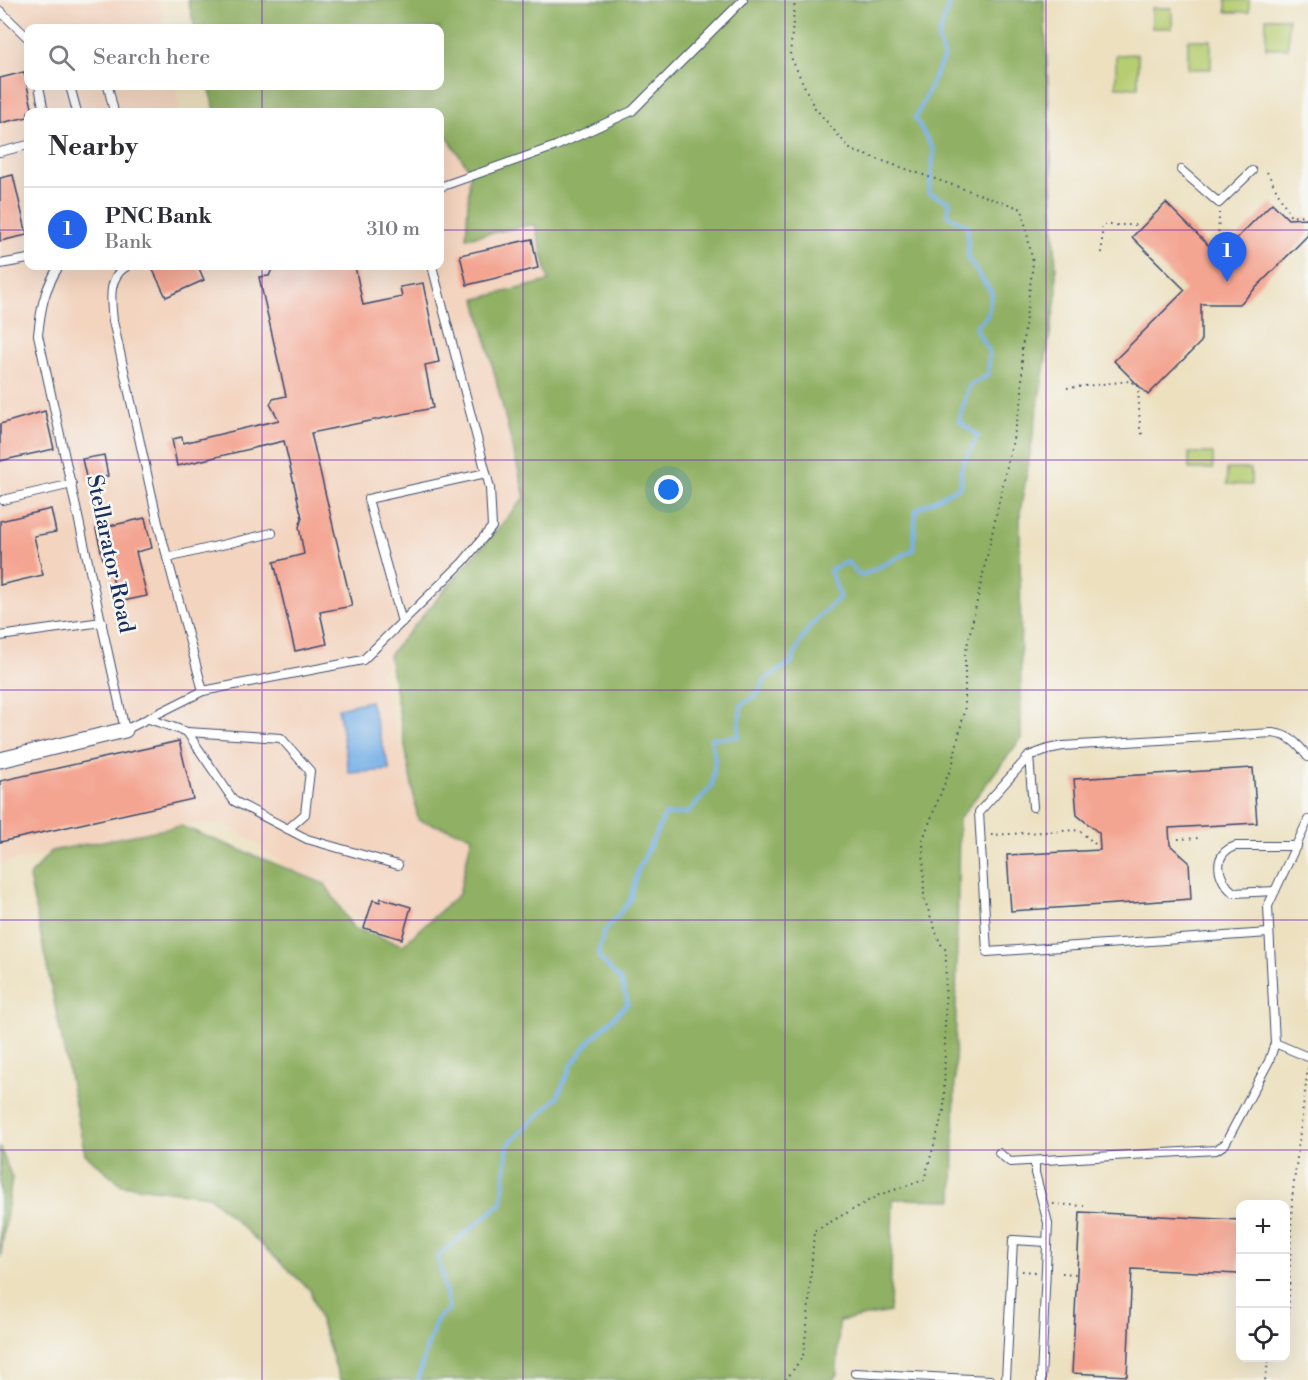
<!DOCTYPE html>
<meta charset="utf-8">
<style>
body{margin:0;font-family:"Libre Bodoni",serif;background:#f7f7f7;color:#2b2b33}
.controls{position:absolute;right:18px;bottom:18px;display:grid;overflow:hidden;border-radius:12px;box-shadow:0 6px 24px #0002}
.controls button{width:54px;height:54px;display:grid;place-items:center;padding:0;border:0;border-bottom:2px solid #e1e1e2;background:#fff;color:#2b2b33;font:30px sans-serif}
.you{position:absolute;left:669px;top:490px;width:21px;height:21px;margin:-15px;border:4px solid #fff;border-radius:50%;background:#1a73e8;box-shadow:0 0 0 9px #1a73e833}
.badge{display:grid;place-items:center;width:39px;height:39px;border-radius:50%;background:#2563eb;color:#fff;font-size:20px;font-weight:700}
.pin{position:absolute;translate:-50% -50px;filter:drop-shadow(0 2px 3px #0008)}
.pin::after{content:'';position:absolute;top:32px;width:21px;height:18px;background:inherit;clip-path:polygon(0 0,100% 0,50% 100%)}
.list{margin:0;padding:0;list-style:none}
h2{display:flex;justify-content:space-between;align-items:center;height:78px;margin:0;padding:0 24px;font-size:26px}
h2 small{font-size:20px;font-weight:400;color:#7c7c81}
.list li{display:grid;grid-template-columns:39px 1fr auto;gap:18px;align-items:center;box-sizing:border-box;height:84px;padding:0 24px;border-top:2px solid #e1e1e2}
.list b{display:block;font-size:22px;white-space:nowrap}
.list p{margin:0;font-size:20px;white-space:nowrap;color:#7c7c81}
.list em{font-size:20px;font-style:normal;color:#7c7c81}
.icon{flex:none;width:33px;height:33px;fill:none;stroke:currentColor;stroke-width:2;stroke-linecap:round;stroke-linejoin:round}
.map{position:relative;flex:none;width:1308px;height:1380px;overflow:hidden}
.search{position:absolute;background:#fff;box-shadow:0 6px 24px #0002;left:24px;top:24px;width:420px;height:66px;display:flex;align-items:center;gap:15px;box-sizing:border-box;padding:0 21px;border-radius:12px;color:#7c7c81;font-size:22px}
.panel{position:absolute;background:#fff;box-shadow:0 6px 24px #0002;left:24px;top:108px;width:420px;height:162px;border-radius:12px}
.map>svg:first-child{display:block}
.built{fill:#f3d4bf}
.green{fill:#b6cd71;stroke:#687e68;stroke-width:1.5}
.forest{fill:#90b063;stroke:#567060;stroke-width:1.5}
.water{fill:#78b1e8;stroke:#4a70a3;stroke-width:1.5}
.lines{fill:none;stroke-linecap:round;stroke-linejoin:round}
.stream{stroke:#78b1e8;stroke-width:4}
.building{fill:#f4a592}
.lane-casing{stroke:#3a4a6d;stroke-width:10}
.street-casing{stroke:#3a4a6d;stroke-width:17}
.path{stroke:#3a4a6d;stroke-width:2;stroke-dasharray:1.5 4.5;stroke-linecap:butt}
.lane{stroke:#fff;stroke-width:8}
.street{stroke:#fff;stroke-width:15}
.grid{fill:none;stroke:#7b2cbf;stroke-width:1.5;stroke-opacity:0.55}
.labels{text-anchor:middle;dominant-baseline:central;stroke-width:5;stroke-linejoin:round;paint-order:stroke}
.street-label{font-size:22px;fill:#1b2f5e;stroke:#f6f6f2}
</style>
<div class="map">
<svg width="1308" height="1380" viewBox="0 0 1308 1380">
<rect width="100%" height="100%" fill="#f6f6f2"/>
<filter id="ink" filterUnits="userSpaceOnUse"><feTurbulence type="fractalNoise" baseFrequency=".0167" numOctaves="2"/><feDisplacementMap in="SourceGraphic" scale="12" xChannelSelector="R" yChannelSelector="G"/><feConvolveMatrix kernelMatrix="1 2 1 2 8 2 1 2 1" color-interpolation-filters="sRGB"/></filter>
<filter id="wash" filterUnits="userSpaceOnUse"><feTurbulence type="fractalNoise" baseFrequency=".008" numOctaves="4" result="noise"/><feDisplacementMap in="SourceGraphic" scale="24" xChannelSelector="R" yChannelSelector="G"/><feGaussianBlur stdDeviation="1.35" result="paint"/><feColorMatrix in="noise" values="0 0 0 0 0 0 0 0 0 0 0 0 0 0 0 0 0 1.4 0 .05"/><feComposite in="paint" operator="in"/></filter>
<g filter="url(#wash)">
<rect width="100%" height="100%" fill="#ece0bf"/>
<path class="built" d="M 0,0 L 159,0 L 164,28 L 28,28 L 28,86 L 175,86 L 180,112 L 28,112 L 28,266 L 440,266 L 440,123 L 541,217 L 554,253 L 523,528 L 379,674 L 417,799 L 446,814 L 471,838 L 481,862 L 483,896 L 418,942 L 395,942 L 324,896 L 250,839 L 226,825 L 198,823 L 0,864 Z"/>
<g class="green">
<rect x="1226" y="0" width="23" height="12"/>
<rect x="1152" y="8" width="20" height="20"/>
<rect x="1266" y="18" width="22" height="30"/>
<rect x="1188" y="40" width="23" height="29"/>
<path d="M 1138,54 L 1138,87 L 1116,87 L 1116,55 Z"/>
<rect x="1189" y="453" width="24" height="16"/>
<path d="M 1227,469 L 1251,469 L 1251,485 L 1227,484 Z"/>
</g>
<g class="forest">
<path d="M 188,0 L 1044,0 L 1057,292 L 1020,513 L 1021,739 L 959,819 L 953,1200 L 893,1199 L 890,1312 L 839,1321 L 837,1374 L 833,1380 L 340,1380 L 310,1290 L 209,1196 L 122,1185 L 85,1154 L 29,877 L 51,851 L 181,826 L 325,884 L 353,928 L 403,945 L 459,894 L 472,836 L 418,820 L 389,655 L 525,497 L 476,299 L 549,281 L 535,224 L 466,238 L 470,171 L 444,132 L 440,132 L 440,112 L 209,112 L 215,110 L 209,86 L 440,86 L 440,28 L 195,28 Z"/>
<path d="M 0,1147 L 12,1178 L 0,1258 Z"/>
</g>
<path class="water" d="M 370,701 L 390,770 L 349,773 L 338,708 Z"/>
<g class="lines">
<path class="stream" d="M 418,1380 L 427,1347 L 437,1319 L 449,1309 L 438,1256 L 502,1203 L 508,1144 L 557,1098 L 571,1066 L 588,1043 L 628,1003 L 621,981 L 598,956 L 603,933 L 630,901 L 638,870 L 665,815 L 688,813 L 712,786 L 715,759 L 711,738 L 738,737 L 741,705 L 757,695 L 765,679 L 792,662 C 803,629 816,619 840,597 L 830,570 L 847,562 L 861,576 L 913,550 L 916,510 L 961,486 L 961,467 L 978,436 L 959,421 L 969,386 L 988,375 L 989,351 L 975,327 L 987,316 L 992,293 L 968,259 L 968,226 L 947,215 L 950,202 L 929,193 L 934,151 L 915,118 C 927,98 932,78 944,58 L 938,39 L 950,0"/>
</g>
<g id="blocks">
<g class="building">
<path d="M 24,72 L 33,112 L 28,112 L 28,117 L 0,123 L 0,78 Z"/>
<path d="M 13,175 L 27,235 L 0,241 L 0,178 Z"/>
<path d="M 1166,203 L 1219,256 L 1272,203 L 1288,219 L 1308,218 L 1308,235 L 1240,304 L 1201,304 L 1201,342 L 1148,395 L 1114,361 L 1185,290 L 1132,237 Z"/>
<path d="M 532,239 L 538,268 L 467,285 L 460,255 Z"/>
<path d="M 151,266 L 198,266 L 204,280 L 166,297 Z"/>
<path d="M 287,266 L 288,270 L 311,266 L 355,266 L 363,305 L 402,297 L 400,287 L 423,283 L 439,362 L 425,365 L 433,408 L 311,433 L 352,606 L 320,612 L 327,644 L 295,651 L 274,562 L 304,554 L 299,527 L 302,518 L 284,441 L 177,466 L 172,439 L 182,437 L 183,443 L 279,420 L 270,404 L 273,399 L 286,396 L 259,277 L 269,276 L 273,267 Z"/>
<path d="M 45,411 L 54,449 L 0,461 L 0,424 Z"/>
<path d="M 104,455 L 108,476 L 87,481 L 82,459 Z"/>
<path d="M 51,509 L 56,532 L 34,536 L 43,575 L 0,585 L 0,521 Z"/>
<path d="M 145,518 L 152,548 L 136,552 L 147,596 L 118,602 L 108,558 L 103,560 L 96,529 Z"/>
<path d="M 179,741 L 193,799 L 0,842 L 0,781 Z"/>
<path d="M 1253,768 L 1257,823 L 1169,828 L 1170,845 L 1189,862 L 1191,899 L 1011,911 L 1007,855 L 1100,850 L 1099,833 L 1077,815 L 1074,779 Z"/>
<path d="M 381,898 L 411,907 L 402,939 L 364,928 L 373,900 L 380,902 Z"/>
<path d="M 1080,1212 L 1240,1220 L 1239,1274 L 1132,1269 L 1127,1376 L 1072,1373 Z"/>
</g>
</g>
</g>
<g filter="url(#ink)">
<use href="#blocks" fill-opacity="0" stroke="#3a4a6d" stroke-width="1.5"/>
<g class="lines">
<defs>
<g id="lane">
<path d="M 0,11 L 28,38"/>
<path d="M 39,86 L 44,112"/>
<path d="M 70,86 L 77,112"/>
<path d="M 108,86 L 114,112"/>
<path d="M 0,152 L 28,145"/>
<path d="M 1181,170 L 1219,203 L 1252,171"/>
<path d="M 440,187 L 556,146 L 632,111 L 743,0"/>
<path d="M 0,264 L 28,259"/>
<path d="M 59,266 C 44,290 41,307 38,335 L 125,730 L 203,691 L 363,660 L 463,562 L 492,527 L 490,488 L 432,266"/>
<path d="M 127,266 C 107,277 111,301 113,321 L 158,523 L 203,691"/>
<path d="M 3,500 L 72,484"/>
<path d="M 167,558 L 272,533"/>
<path d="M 402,622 L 368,499 L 486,473"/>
<path d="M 0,636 L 102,622"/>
<path d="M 149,719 L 187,732 L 234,801 L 307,839 L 398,865"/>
<path d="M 187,732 L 281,738 L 310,771 L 305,814 L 288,829"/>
<path d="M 1029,756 L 1033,807"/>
<path d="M 1308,820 L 1268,906 L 1275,1043 L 1308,1057"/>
<path d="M 1275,891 L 1234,893 C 1217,880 1211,853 1236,846 L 1297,846"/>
<path d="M 1269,933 L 987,952 L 979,812 L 1029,756 L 1048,749 L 1063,746 L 1272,733 C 1290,735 1297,743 1308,757"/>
<path d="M 999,1153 L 1010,1162 L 1216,1150 L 1225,1144 L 1269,1061 L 1275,1043"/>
<path d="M 1035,1161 L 1035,1173 L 1048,1223 L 1041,1380"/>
<path d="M 855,1373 L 990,1380"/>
<path d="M 1006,1380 L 1013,1240 L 1047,1242"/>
</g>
<path id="street" d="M 0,760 L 125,730"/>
</defs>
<use href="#lane" class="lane-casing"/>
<use href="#street" class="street-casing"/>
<g class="path">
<path d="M 1267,172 L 1291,217 L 1303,215"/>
<path d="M 22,216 L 28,215"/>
<path d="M 1218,250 L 1219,213"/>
<path d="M 1102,253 L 1102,225 L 1139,225"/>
<path d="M 1067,388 L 1130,381 L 1138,386 L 1140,428 L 1143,437"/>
<path d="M 991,835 L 1079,830 L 1095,844"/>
<path d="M 1178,839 L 1200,838"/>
<path d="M 1053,1204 L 1084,1206"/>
<path d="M 1022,1271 L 1037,1272"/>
<path d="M 1062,1273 L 1077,1274"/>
<path d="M 1286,1332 L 1288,1328 L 1292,1199 L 1308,1067"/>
<path d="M 786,1380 L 803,1356 L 808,1317 L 814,1231 L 879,1195 L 924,1180 L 944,1110 L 946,950 L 940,943 L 924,898 L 923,839 L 953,762 L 965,707 L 965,655 L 1022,399 L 1022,349 L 1033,263 L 1022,209 L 851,150 L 814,107 L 790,55 L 795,0"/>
<path d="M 1265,1380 L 1269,1358"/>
</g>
<use href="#lane" class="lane"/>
<use href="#street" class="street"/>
</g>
</g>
<path class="grid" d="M 262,0 L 262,28M 523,0 L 523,1380M 785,0 L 785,1380M 1046,0 L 1046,1380M 262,86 L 262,112M 0,230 L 28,230M 440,230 L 1308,230M 262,266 L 262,1380M 0,460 L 1308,460M 0,690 L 1308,690M 0,920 L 1308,920M 0,1150 L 1308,1150"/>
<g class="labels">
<g class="street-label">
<text transform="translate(110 554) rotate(78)">Stellarator Road</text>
</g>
</g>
</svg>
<div class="controls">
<button>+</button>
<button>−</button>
<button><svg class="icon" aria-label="locate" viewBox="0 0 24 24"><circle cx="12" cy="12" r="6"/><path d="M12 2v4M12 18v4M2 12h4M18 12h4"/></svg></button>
</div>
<div class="you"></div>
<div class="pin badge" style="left:1227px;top:282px">1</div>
<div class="search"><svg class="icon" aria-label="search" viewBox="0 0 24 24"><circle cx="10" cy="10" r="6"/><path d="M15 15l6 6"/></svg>Search here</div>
<section class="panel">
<h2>Nearby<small></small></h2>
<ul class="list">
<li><span class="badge">1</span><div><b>PNC Bank</b><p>Bank</p></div><em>310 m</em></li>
</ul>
</section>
</div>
